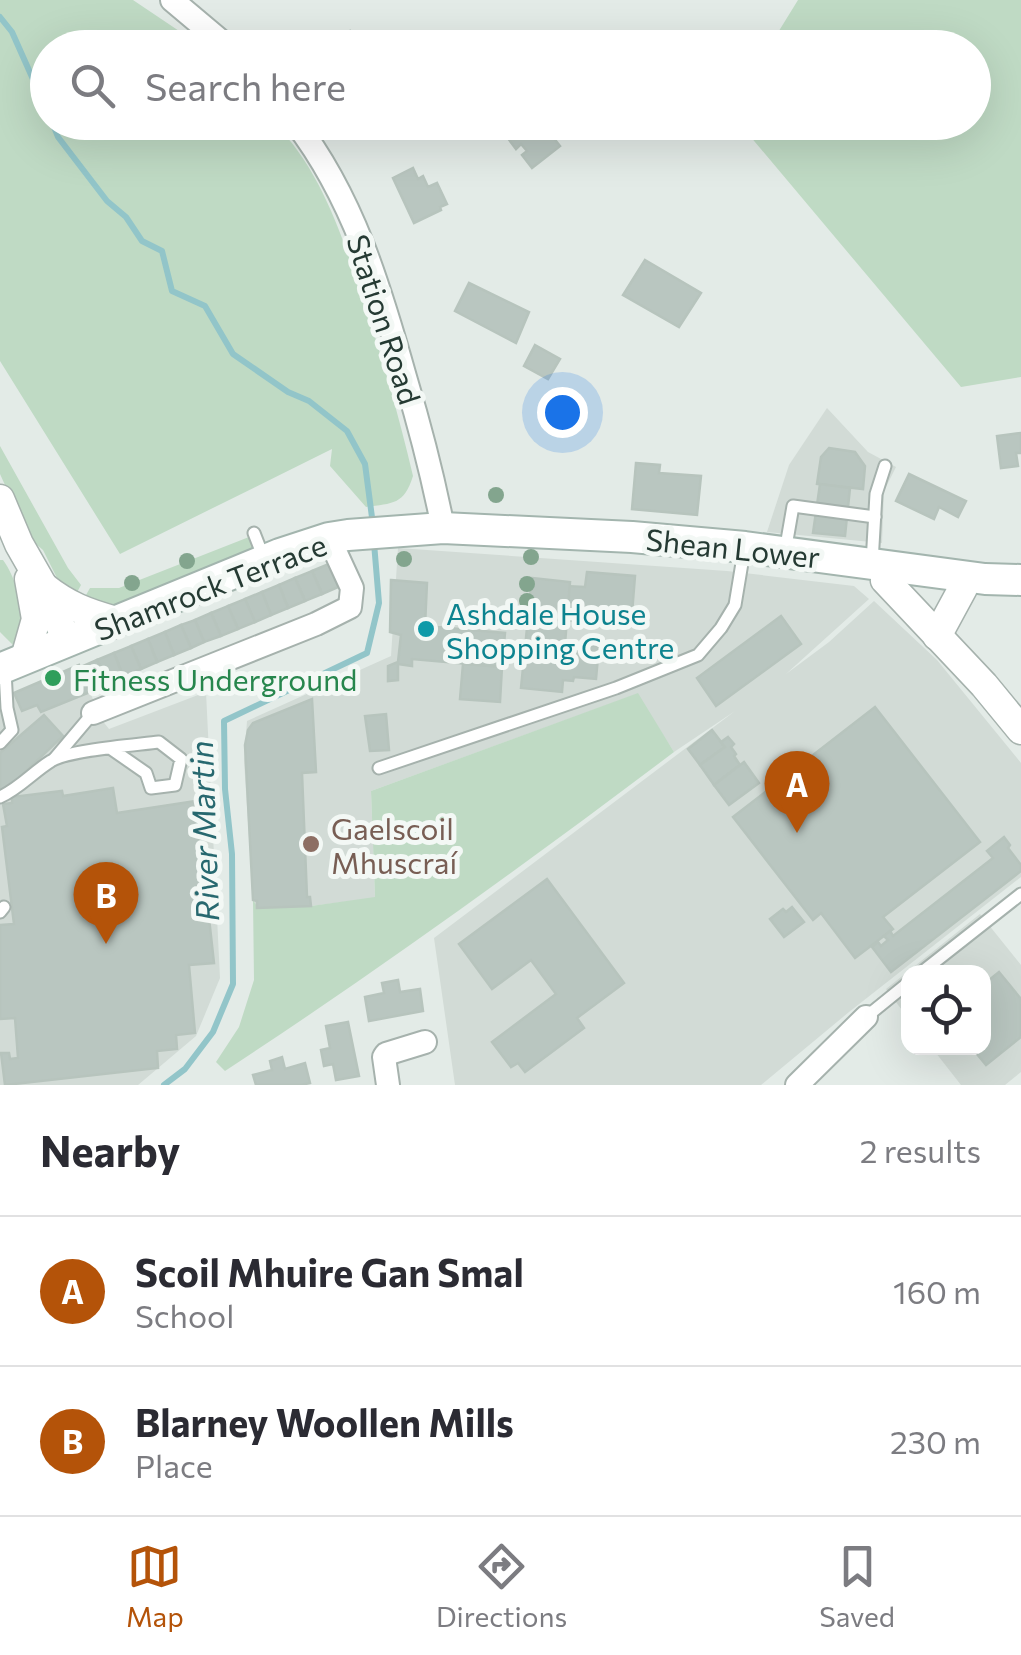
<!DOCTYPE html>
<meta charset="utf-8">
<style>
body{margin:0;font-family:Commissioner,sans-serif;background:#f2f2f3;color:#2b2b33}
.controls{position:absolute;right:30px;bottom:30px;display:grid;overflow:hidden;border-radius:20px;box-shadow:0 10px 40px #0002}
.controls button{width:90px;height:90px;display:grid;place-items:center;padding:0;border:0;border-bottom:2px solid #e1e1e2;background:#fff;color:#2b2b33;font:50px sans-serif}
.you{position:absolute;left:562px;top:412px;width:35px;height:35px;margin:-25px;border:8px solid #fff;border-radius:50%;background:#1a73e8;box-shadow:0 0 0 15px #1a73e833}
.badge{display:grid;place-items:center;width:65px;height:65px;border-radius:50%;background:#b45309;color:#fff;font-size:32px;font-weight:700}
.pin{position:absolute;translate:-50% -82px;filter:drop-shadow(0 2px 5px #0008)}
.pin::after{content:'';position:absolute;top:52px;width:35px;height:30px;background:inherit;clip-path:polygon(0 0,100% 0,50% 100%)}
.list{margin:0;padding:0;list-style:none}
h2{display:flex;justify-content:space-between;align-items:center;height:130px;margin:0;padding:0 40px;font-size:42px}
h2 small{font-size:32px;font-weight:400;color:#7c7c81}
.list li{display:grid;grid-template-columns:65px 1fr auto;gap:30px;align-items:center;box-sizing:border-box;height:150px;padding:0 40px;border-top:2px solid #e1e1e2}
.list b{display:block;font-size:38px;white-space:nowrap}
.list p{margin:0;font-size:32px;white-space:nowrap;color:#7c7c81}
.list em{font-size:32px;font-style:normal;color:#7c7c81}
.icon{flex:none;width:55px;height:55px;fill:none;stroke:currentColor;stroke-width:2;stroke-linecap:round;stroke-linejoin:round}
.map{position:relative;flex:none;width:1021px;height:1085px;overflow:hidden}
.search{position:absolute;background:#fff;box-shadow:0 10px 40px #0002;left:30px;right:30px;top:30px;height:110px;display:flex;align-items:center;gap:25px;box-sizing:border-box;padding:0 35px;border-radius:55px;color:#7c7c81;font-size:38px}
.sheet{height:430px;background:#fff}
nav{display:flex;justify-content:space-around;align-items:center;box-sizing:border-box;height:140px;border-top:2px solid #e1e1e2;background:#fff;font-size:28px;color:#7c7c81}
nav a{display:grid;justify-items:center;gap:5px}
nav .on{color:#b45309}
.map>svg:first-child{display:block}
.built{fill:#d2dbd6}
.green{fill:#bfdac4}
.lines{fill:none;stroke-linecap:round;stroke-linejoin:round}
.stream{stroke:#92c5c9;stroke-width:6}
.building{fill:#b9c6c0;stroke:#b7c4bd;stroke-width:2.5}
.service-casing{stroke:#a6b2ad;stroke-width:15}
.minor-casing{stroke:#a6b2ad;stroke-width:26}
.tertiary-casing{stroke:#a6b2ad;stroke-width:31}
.secondary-casing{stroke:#a3b5ae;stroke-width:34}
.service{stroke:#fff;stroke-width:11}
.minor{stroke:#fff;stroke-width:22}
.tertiary{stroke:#fff;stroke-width:28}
.secondary{stroke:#fff;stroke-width:30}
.tree{fill:#83a58e}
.culture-dot{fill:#0f9aa8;stroke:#f3f8f5;stroke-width:4}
.leisure-dot{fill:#2e9e5b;stroke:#f3f8f5;stroke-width:4}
.education-dot{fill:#8d6e63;stroke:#f3f8f5;stroke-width:4}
.labels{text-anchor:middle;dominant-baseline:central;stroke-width:10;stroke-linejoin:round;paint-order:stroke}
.street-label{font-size:30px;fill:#253a33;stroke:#f3f8f5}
.culture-label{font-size:30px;fill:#0d838f;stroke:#f3f8f5;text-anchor:start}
.leisure-label{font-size:30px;fill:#27864d;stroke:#f3f8f5;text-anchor:start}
.education-label{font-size:30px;fill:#785e54;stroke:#f3f8f5;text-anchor:start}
.water-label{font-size:32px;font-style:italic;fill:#27686f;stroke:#f3f8f5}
</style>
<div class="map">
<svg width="1021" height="1085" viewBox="0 0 1021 1085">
<rect width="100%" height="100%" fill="#e3ebe7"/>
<g class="built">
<path d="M 827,408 L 868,452 L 896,467 L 884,491 L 882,543 L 767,532 L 789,465 Z"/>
<path d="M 398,548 L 727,571 L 854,586 L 869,599 L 786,674 L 829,642 L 874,601 L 937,660 L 1021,763 L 1021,877 L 849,1012 L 761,1085 L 455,1085 L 434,938 L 735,711 L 674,752 L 637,694 L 371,791 L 375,898 L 311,906 L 257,908 L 253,900 L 244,761 L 247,721 L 391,656 Z"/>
<path d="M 79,665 L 101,719 L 109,729 L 206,692 L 220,978 L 196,1036 L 138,1085 L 0,1085 L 0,699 Z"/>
<path d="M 980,914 L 1021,965 L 1021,1072 L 1005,1085 L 961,1085 L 932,1048 L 984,1048 L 984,972 L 908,972 L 908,1018 L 886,989 Z"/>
</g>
<g class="green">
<path d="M 0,0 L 133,0 L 188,37 L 198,47 L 48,48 L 48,122 L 274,123 C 321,169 343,238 363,299 C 382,357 399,416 413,476 C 404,505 393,503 366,507 L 330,466 L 332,449 L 120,554 L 0,361 Z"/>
<path d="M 798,0 L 1021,0 L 1021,377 L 961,387 L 739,123 L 974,122 L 974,48 L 769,47 Z"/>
<path d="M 0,446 L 68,568 L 81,585 L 74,598 L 60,584 L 43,550 L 29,538 L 0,474 Z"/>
<path d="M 249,537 L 253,545 L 252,550 L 120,606 L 108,608 L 82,602 L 90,588 L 119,588 Z"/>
<path d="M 0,560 L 3,560 C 15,576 26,610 20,630 C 19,636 15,640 13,645 L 0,632 Z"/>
<path d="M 638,693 L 674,752 C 527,863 379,970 225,1071 L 216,1062 L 239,1027 L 254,980 L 253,900 L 258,908 L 311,906 L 375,897 L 371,791 Z"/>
</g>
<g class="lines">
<g class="stream">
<path d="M 0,17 L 12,32 L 48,113"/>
<path d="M 52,122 L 58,137 L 107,201 L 126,217 L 142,241 L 162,251 L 172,291 L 205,306 L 233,354 L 288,392 L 309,401 L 347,431 L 365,464 L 373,525"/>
<path d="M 164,1085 L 185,1069 L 213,1032 L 233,984 L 232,854 L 225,789 L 224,721 L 367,653 L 379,603 L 374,543"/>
</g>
</g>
<g class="building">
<path d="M 350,31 L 355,39 L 368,32 L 377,48 L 309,47 L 320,41 L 323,47 Z"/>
<path d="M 518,122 L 541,122 L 560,146 L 532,168 L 522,155 L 527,151 L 521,144 L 516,149 L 504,133 Z"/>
<path d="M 413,168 L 418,179 L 423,176 L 428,187 L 437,183 L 447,204 L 440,207 L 441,210 L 414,223 L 393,178 Z"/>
<path d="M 645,260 L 701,293 L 679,327 L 623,295 Z"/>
<path d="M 469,283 L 529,312 L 516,343 L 455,311 Z"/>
<path d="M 535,345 L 560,359 L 548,379 L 524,366 Z"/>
<path d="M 1021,433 L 1021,453 L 1016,453 L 1018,466 L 1001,468 L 997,436 Z"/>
<path d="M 829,448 L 855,452 L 865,466 L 863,489 L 817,484 L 821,457 Z"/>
<path d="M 636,463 L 660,465 L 659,473 L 701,476 L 697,515 L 632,509 Z"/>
<path d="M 909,474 L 966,501 L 958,517 L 939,507 L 934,519 L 896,501 Z"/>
<path d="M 820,484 L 850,488 L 845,536 L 813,533 Z"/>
<path d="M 329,564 L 338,587 L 322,594 L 312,571 Z"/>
<path d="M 312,571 L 322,594 L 305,601 L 295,578 Z"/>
<path d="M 587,572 L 635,576 L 631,626 L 564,620 L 566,586 L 585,587 Z"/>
<path d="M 295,578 L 305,601 L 288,608 L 279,585 Z"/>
<path d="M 532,578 L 570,582 L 565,644 L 599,646 L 596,679 L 574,677 L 573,681 L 563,680 L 562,692 L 521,688 Z"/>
<path d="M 391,580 L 427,583 L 425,626 L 505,633 L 502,667 L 412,659 L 412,666 L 398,664 L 398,680 L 388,681 L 388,666 L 398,662 L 401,635 L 390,632 Z"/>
<path d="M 279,585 L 288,608 L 271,615 L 262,592 Z"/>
<path d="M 262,592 L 271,615 L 255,622 L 245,599 Z"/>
<path d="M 245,599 L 255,622 L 238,629 L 228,606 Z"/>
<path d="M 228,606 L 238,629 L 221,636 L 211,613 Z"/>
<path d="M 211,613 L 221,636 L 204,642 L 195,620 Z"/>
<path d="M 781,616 L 801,644 L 716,706 L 697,678 Z"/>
<path d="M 195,620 L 204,642 L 191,648 L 181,625 Z"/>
<path d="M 181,625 L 191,648 L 174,655 L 165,632 Z"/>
<path d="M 165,632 L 174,655 L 157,662 L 148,639 Z"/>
<path d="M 148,639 L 157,662 L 141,669 L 131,646 Z"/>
<path d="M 131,646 L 141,669 L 123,676 L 114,653 Z"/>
<path d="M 114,653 L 123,676 L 107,683 L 97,660 Z"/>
<path d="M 97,660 L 107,683 L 90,690 L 81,667 Z"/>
<path d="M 463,664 L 502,667 L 500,702 L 460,699 Z"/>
<path d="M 79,665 L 90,692 L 41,712 L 37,705 L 22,711 L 14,693 Z"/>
<path d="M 312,699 L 316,772 L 302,773 L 307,897 L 310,897 L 311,906 L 257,908 L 257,901 L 253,900 L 245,745 L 248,730 L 253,723 Z"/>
<path d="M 875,707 L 980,842 L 883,917 L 893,929 L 855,958 L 821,913 L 813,920 L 733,817 Z"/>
<path d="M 386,714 L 389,750 L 370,751 L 365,716 Z"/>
<path d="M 44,715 L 63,736 L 4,792 L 0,790 L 0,753 Z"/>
<path d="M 712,730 L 725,747 L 700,765 L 688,749 Z"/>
<path d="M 728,737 L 734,744 L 731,747 L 736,754 L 734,756 L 740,765 L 714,785 L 700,765 L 725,747 L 721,742 Z"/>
<path d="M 744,762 L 759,783 L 729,805 L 714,785 Z"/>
<path d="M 113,788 L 117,813 L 196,801 L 214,963 L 189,965 L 195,1033 L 176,1035 L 177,1049 L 157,1051 L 158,1068 L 5,1085 L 1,1053 L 9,1053 L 10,1059 L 18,1058 L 15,1018 L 0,1019 L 0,925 L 14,924 L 2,827 L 7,826 L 3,804 L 12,803 L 12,797 L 62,791 L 63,796 Z"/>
<path d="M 1004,837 L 1010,845 L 1008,848 L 1021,865 L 1021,871 L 891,972 L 872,947 L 878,942 L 881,946 L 888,940 L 884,936 L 890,931 L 893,936 L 993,858 L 987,851 Z"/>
<path d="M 547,879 L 624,983 L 577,1018 L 584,1028 L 525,1072 L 518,1063 L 511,1067 L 492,1042 L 556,994 L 531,960 L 492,989 L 459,944 Z"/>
<path d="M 792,907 L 804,922 L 784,937 L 770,919 L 783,909 L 786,912 Z"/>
<path d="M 999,972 L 1021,999 L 1021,1037 L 986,1065 L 972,1048 L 984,1048 L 984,984 Z"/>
<path d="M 398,980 L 400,992 L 420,989 L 423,1011 L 369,1021 L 365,997 L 384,993 L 382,983 Z"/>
<path d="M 348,1022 L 359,1076 L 336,1080 L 333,1064 L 324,1066 L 321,1050 L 330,1048 L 326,1026 Z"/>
<path d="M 282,1057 L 285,1069 L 305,1063 L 310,1083 L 301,1085 L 256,1085 L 253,1075 L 272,1070 L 270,1061 Z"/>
</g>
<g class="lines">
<defs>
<g id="service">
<path d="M 254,533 L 263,556"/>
<path d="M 785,552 L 793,506 L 875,517"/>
<path d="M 872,563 L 876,494 L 885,466"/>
<path d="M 0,743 L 12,730 L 7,708 L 5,671"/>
<path d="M 55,758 L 93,713"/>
<path d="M 379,768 L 616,688 L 698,655 L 721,628 L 735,605 L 744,551"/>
<path d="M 0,797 C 20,788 33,772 51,761 C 68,750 136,745 159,742 L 181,759 L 175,785 L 151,788 L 146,773 L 110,748"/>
<path d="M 0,912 L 4,907"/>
<path d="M 922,972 L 1021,894"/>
<path d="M 866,1017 L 908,983"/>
</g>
<g id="minor">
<path d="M 172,0 L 229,48"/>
<path d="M 295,122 C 353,197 380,288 405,377 C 420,427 433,477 443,528"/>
<path d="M 93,713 L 316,624 L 350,607 L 352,588 L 329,538"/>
<path d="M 388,1085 L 384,1057 L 386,1054 L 425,1042"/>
<path d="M 797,1085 L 866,1017"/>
</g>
<g id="tertiary">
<path d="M 0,499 L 19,544 L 43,586 L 67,641"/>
<path d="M 889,566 L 885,580 L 984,685 L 1021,730"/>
<path d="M 44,587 C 68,606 87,613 116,621"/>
<path d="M 937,636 L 963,588 L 966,577"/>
<path d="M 25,658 L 36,619 L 29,579"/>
</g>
<path id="secondary" d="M 0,669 L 280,554 L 329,538 L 348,535 L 443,528 L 632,537 L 745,547 L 985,579 L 1021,580"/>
</defs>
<use href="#service" class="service-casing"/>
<use href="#minor" class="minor-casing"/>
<use href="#tertiary" class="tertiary-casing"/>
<use href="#secondary" class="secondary-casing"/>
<use href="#service" class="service"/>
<use href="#minor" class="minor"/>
<use href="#tertiary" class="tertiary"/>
<use href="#secondary" class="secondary"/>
</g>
<g class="tree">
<circle cx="496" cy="495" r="8"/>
<circle cx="531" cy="557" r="8"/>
<circle cx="404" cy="559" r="8"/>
<circle cx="187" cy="561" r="8"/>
<circle cx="132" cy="583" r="8"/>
<circle cx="527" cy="584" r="8"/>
<circle cx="527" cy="601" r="8"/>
</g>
<circle class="culture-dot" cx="426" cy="629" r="10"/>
<circle class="leisure-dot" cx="53" cy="678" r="10"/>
<circle class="education-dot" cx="311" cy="844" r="10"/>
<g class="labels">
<g class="street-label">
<text transform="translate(385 319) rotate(72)">Station Road</text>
<text transform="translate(733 547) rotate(6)">Shean Lower</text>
<text transform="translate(210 586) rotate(-21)">Shamrock Terrace</text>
</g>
<g class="culture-label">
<text x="446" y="612">Ashdale House<tspan x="446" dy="34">Shopping Centre</tspan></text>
</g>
<g class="leisure-label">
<text x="73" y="678">Fitness Underground</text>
</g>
<g class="education-label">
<text x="331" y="827">Gaelscoil<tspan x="331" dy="34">Mhuscraí</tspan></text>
</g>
<g class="water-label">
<text transform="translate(203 831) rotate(-92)">River Martin</text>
</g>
</g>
</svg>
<div class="controls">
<button><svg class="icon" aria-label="locate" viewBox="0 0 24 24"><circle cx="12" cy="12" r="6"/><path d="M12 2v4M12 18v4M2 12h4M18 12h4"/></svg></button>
</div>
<div class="you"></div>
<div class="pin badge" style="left:797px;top:833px">A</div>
<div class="pin badge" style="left:106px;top:944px">B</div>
<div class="search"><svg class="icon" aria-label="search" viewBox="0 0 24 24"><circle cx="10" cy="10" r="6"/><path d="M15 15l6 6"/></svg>Search here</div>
</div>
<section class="sheet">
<h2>Nearby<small>2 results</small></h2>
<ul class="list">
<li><span class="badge">A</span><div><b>Scoil Mhuire Gan Smal</b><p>School</p></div><em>160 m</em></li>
<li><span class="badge">B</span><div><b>Blarney Woollen Mills</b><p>Place</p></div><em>230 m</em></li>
</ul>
</section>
<nav>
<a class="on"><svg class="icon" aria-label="map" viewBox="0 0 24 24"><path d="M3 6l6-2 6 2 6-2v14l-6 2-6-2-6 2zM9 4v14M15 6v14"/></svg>Map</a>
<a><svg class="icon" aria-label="directions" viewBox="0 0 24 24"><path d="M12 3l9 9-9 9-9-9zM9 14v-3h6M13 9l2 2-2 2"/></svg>Directions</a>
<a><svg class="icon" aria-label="saved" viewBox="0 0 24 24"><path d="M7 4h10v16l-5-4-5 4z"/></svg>Saved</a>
</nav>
